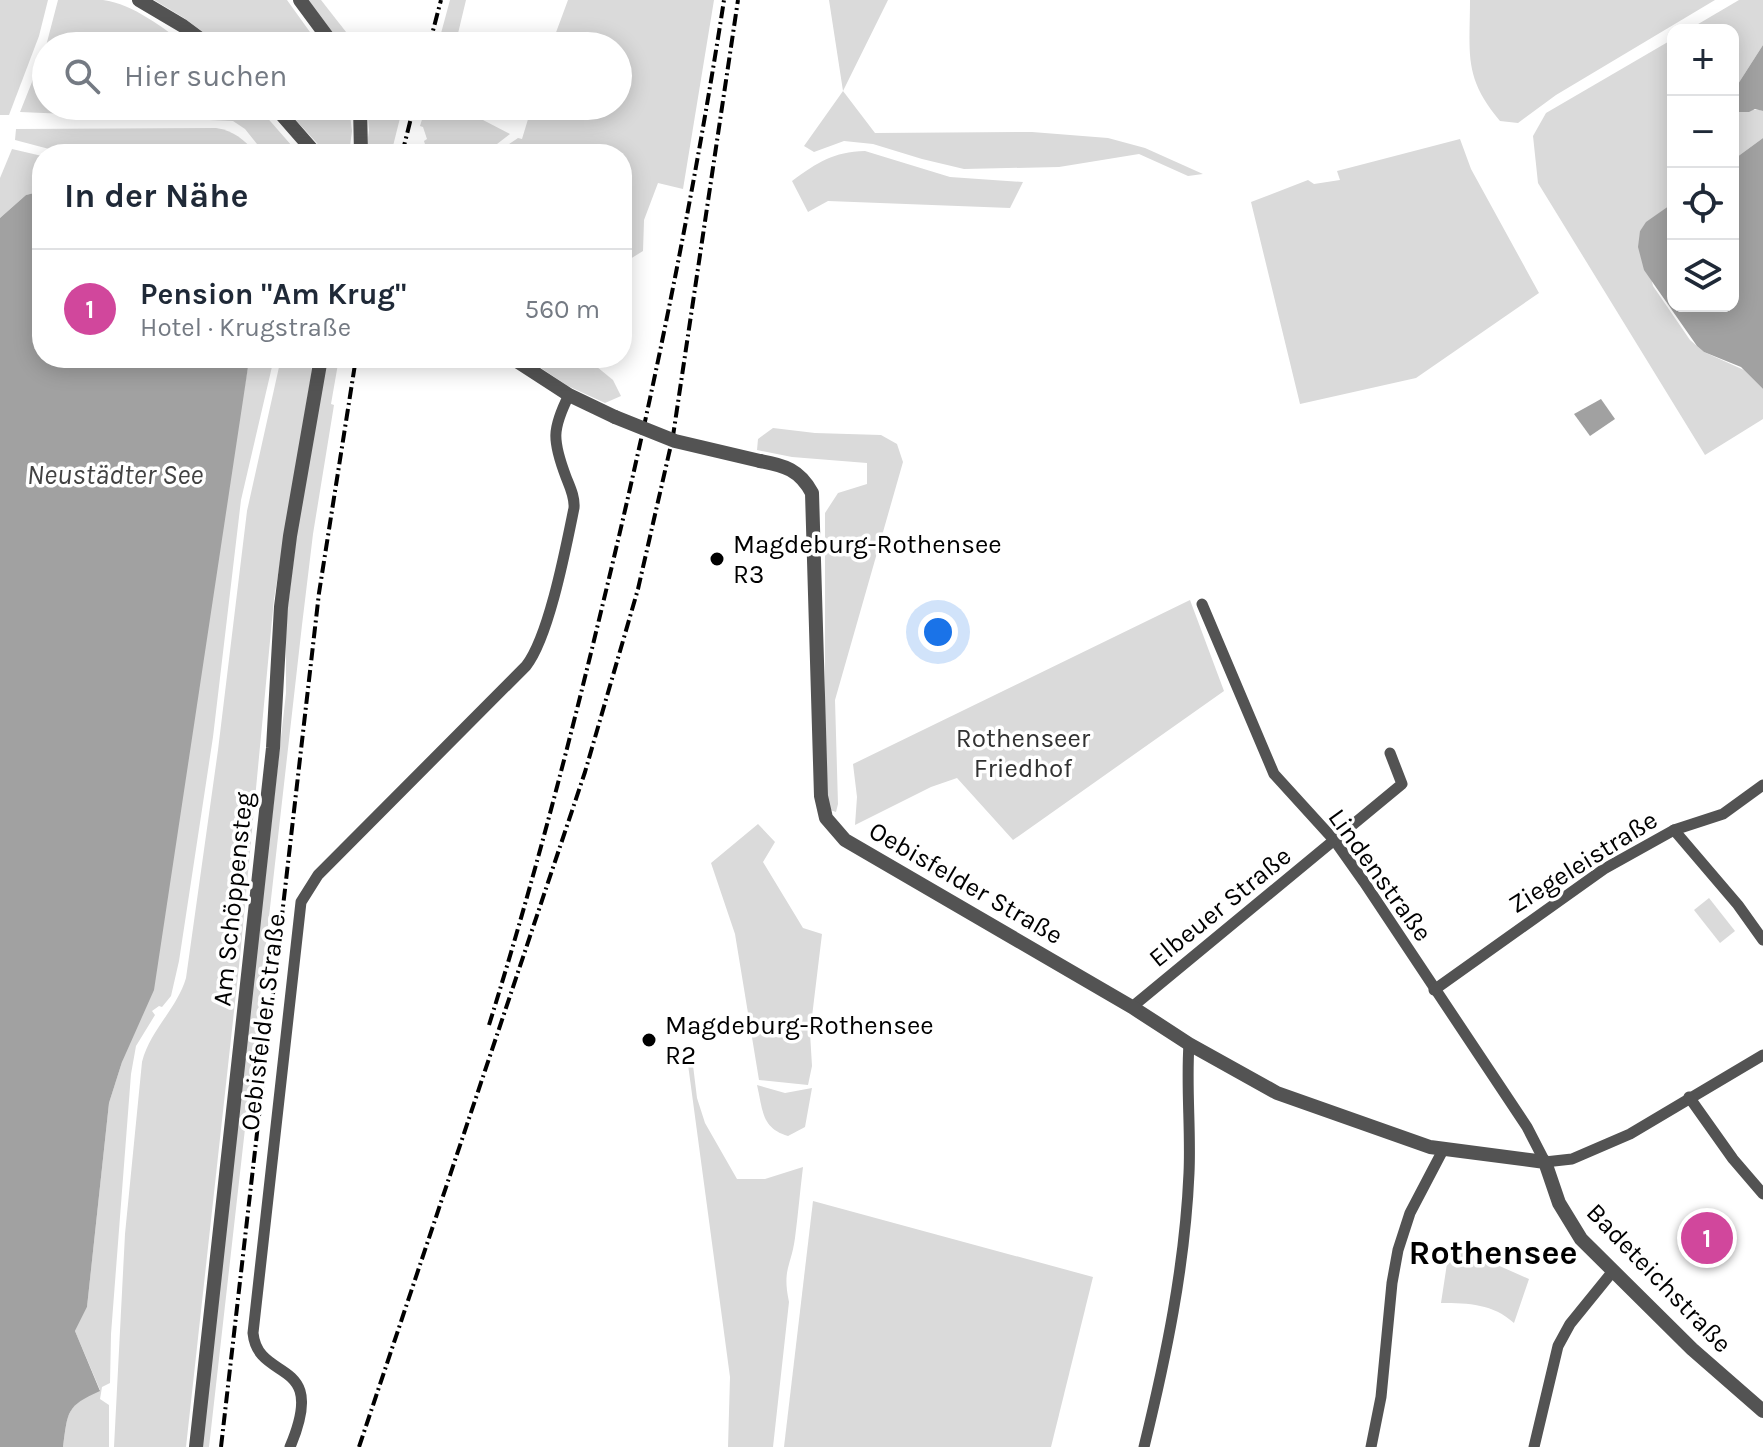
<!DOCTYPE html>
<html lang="de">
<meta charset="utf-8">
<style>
body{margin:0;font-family:Karla,sans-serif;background:#f2f2f3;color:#1f2937}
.controls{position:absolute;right:24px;top:24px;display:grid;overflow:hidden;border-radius:16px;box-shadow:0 4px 20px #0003}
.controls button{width:72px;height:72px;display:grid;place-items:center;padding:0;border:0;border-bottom:2px solid #e0e1e3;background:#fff;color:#1f2937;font:40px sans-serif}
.you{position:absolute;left:938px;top:632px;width:28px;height:28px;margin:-20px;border:6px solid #fff;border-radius:50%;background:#1a73e8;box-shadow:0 0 0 12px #1a73e833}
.badge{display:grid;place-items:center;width:52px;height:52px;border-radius:50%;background:#7c3aed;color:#fff;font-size:26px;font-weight:700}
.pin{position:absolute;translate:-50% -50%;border:4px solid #fff;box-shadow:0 2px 8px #0006}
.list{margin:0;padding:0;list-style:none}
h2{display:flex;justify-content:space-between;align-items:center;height:104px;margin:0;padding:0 32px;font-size:34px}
h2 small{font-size:26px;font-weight:400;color:#747a83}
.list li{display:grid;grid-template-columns:52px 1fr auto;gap:24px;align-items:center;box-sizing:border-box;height:120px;padding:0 32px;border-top:2px solid #e0e1e3}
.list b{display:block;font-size:30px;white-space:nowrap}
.list p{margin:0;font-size:26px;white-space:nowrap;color:#747a83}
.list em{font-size:26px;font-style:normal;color:#747a83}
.icon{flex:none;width:44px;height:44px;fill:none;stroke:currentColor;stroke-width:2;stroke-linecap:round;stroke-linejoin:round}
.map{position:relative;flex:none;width:1763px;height:1447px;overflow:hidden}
.search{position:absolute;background:#fff;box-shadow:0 4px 20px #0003;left:32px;top:32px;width:600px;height:88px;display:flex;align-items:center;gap:20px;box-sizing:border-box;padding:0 28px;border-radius:44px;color:#747a83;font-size:30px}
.panel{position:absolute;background:#fff;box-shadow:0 4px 20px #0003;left:32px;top:144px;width:600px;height:224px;border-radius:32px}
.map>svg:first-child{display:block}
.green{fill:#dadada}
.water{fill:#a1a1a1}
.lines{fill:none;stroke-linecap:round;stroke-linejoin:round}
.minor{stroke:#535353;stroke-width:11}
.tertiary{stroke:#535353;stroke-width:14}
.rail{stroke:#000;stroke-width:4;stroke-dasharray:12 4 2 4;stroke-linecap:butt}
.tertiary-bridge{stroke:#535353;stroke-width:14}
.poi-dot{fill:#000;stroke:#fff;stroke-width:3}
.labels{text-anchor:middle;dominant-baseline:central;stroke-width:7;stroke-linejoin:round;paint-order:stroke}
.poi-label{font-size:26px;fill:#000;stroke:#fff;text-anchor:start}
.park-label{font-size:26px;fill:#313131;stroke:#fff}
.street-label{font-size:26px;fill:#000;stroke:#fff}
.water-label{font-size:28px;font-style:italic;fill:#424242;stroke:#fff}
.district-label{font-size:34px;font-weight:bold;fill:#000;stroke:#fff}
</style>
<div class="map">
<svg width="1763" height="1447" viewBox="0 0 1763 1447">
<rect width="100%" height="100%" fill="#fff"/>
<g class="green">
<path d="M 0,0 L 48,0 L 39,36 L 9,115 L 0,115 Z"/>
<path d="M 58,0 C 73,0 89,0 103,0 C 134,4 164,29 188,46 L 46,46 Z"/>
<path d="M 154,0 L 287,0 L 320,46 L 222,46 L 184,18 Z"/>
<path d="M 307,0 L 321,0 L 357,46 L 342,46 Z"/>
<path d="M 450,0 L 466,0 L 455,46 L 445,46 L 447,40 L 440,37 Z"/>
<path d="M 568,0 L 714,0 L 683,189 L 658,183 L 644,220 L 643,251 L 622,264 L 622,154 L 494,154 L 518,138 L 522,139 L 532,106 L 618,106 L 618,46 L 551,46 Z"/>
<path d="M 829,0 L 888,0 L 843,91 L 875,133 L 1032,132 L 1108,138 L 1145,148 L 1203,174 L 1188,176 L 1139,154 L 1059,167 L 964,169 L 922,159 L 873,144 L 844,141 L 814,152 L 804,146 L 843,91 Z"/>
<path d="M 1470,0 L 1715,0 L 1556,95 L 1518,123 L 1500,121 C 1463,77 1470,54 1470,0 Z"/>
<path d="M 1739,0 L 1763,0 L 1763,45 L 1738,84 L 1733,100 L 1733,30 L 1688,30 Z"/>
<path d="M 1673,39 L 1673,203 L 1647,222 L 1640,231 L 1653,286 L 1690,340 L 1704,352 L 1744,370 L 1763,389 L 1763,419 L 1705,455 L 1538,183 L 1533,136 L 1546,113 Z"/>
<path d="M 46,47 L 46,106 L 257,106 L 299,154 L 265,154 L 245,129 L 233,121 L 20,112 Z"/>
<path d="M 1733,103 L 1735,110 C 1746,114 1753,107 1763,111 L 1763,138 L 1733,160 Z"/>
<path d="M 283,106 L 349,106 L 352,131 L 349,154 L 327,154 Z"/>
<path d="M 367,106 L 403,106 L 391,154 L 380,154 L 379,147 L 373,147 L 372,154 L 366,154 L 369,130 Z"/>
<path d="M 423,106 L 456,106 L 510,134 L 484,154 L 428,154 L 424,141 L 427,139 L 423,127 L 420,126 L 424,113 L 421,112 Z"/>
<path d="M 216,128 C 235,131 244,140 257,154 L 68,154 L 15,140 L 16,129 Z"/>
<path d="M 1460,139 L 1471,169 L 1539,293 L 1416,378 L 1300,404 L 1251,202 L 1308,180 L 1314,184 L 1340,180 L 1337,171 Z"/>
<path d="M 12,149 L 42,156 L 42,191 L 26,195 L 0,218 L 0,178 Z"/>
<path d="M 865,151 L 950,177 L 1023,182 L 1010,208 L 828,201 L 808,212 L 792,181 C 818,162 833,152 865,151 Z"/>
<path d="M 247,358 L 274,358 L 241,500 L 213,737 L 179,961 L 171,996 L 162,1007 L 159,1006 L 152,1011 L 155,1015 L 136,1046 L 131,1074 L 111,1334 L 110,1383 L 102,1387 L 100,1399 L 109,1405 L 109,1447 L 63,1447 C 68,1411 66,1406 100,1390 L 75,1331 L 87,1307 L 109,1103 L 122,1062 L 248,367 Z"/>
<path d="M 281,358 L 310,358 L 312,370 L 274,599 L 240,957 L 186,1447 L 114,1447 L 125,1234 L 142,1062 C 150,1030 177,1009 186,978 L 218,750 L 247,511 Z"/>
<path d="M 327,358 L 339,358 L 331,404 L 334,405 L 313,534 L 302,625 L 209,1447 L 201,1447 L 286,693 L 286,623 L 297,531 Z"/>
<path d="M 526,358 L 586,358 L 613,380 L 621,396 L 605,403 L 568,386 Z"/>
<path d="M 773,428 L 815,433 L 881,435 L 897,444 L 903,462 L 835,700 L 838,804 L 836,812 L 830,810 L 828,802 L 825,736 L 825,513 L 838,493 L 867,484 L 867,463 L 792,457 L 757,450 L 758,439 Z"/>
<path d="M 1190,600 L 1224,691 L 1013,840 L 957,778 L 931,787 L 855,825 L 857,797 L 853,764 Z"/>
<path d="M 758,824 L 775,842 L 763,862 L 803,928 L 822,934 L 810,1033 L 812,1066 L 808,1085 L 759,1080 L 735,934 L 711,863 Z"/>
<path d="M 1709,898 L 1735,931 L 1720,943 L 1694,910 Z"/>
<path d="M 687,1057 L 692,1057 L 697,1098 L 705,1123 L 737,1179 L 765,1179 L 803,1167 C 800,1191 798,1215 795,1238 C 791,1267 782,1269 789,1302 L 773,1447 L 728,1447 L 730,1377 Z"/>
<path d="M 757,1085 L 785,1093 L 812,1088 L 805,1127 L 788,1136 C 761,1128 763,1110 757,1085 Z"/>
<path d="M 813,1201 L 1093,1277 L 1051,1447 L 784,1447 Z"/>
<path d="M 1461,1249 L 1529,1279 L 1514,1323 C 1493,1304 1469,1303 1441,1303 L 1448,1257 Z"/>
</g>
<g class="water">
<path d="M 1763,45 L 1763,111 L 1755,109 L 1749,112 L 1739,112 L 1733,106 L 1733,97 L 1738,84 Z"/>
<path d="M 1763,138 L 1763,389 L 1741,367 L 1704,352 L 1697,346 L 1644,270 L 1638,247 L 1640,231 L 1646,222 L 1673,203 L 1673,306 L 1733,306 L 1733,160 Z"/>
<path d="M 42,191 L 42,358 L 247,358 L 248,367 L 154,990 L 122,1062 L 109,1103 L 87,1307 L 75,1331 L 100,1391 C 66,1406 68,1411 63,1447 L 0,1447 L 0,218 L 26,195 Z"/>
<path d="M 1601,399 L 1615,419 L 1590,436 L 1574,414 Z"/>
</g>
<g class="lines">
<g class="minor">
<path d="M 1202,604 L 1274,774 L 1335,841 L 1364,882 L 1527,1127 L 1545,1162 L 1572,1159 L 1630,1134 L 1763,1055"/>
<path d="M 1674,830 L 1738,905 L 1763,940"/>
<path d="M 1434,990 L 1604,869 L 1674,830 L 1723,814 L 1763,785"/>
<path d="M 1132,1007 L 1402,784 L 1390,753"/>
<path d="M 1689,1097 L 1733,1159 L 1763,1194"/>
<path d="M 290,1447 C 329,1355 258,1384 253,1333 L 301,902 L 318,875 L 526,666 C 549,637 566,547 574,508 C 575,497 570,487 566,477 C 552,440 552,429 569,395"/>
<path d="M 1144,1447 C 1166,1357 1185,1266 1189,1173 C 1191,1130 1186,1087 1189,1044"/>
<path d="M 1371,1447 L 1381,1397 L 1392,1283 L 1398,1250 L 1410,1213 L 1443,1150"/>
<path d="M 1534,1447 L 1558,1346 L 1570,1324 L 1613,1271"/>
</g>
<g class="tertiary">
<path d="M 139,0 L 183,26 L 210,46"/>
<path d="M 300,0 L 334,46"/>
<path d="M 274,106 L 316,154"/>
<path d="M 360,106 L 361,154"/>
<path d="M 512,358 L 569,395 L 615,417"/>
<path d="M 760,461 C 784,465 800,470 812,493 L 821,796 L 826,818 L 845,840 L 1132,1007 L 1189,1044 L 1277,1093 L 1430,1147 L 1545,1162 L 1559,1203 L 1581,1239 L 1692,1349 L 1763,1411"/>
<path d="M 196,1447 L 273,748 L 281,607 L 290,536 L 321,358"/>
</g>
<g class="rail">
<path d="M 429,46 L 441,0"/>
<path d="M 402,154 L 414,106"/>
<path d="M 489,1025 C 533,884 570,741 604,599 C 652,401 693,201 724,0"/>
<path d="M 221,1447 L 319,593 L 356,358"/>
<path d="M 359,1447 L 585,772 L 638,589 L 673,436 L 738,0"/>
</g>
<path class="tertiary-bridge" d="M 615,417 L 675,441 L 760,461"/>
</g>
<g class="poi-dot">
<circle cx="717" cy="559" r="8"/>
<circle cx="649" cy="1040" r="8"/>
</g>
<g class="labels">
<g class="poi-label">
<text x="733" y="544">Magdeburg-Rothensee<tspan x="733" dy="30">R3</tspan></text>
<text x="665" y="1025">Magdeburg-Rothensee<tspan x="665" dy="30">R2</tspan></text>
</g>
<g class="park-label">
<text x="1023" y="738">Rothenseer<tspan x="1023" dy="30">Friedhof</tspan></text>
</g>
<g class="street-label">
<text transform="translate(1583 862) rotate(-32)">Ziegeleistraße</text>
<text transform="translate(1380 875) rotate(54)">Lindenstraße</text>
<text transform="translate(966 883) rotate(30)">Oebisfelder Straße</text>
<text transform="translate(233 899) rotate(-84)">Am Schöppensteg</text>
<text transform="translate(1220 907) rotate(-39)">Elbeuer Straße</text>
<text transform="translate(263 1022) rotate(-83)">Oebisfelder Straße</text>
<text transform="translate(1659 1278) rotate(46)">Badeteichstraße</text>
</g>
<g class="water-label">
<text x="115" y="474">Neustädter See</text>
</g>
<g class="district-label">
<text x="1493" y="1253">Rothensee</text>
</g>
</g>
</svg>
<div class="controls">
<button>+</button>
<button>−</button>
<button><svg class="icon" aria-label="locate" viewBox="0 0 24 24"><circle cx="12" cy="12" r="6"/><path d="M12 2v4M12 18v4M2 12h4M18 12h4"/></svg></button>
<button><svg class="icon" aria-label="layers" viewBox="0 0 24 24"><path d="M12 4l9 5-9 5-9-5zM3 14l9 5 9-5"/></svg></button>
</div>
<div class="you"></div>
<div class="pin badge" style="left:1707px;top:1238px;background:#d1479c">1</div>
<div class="search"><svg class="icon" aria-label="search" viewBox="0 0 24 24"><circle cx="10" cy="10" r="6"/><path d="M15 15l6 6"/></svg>Hier suchen</div>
<section class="panel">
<h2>In der Nähe<small></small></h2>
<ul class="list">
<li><span class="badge" style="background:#d1479c">1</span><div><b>Pension &quot;Am Krug&quot;</b><p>Hotel · Krugstraße</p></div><em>560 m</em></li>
</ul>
</section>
</div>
